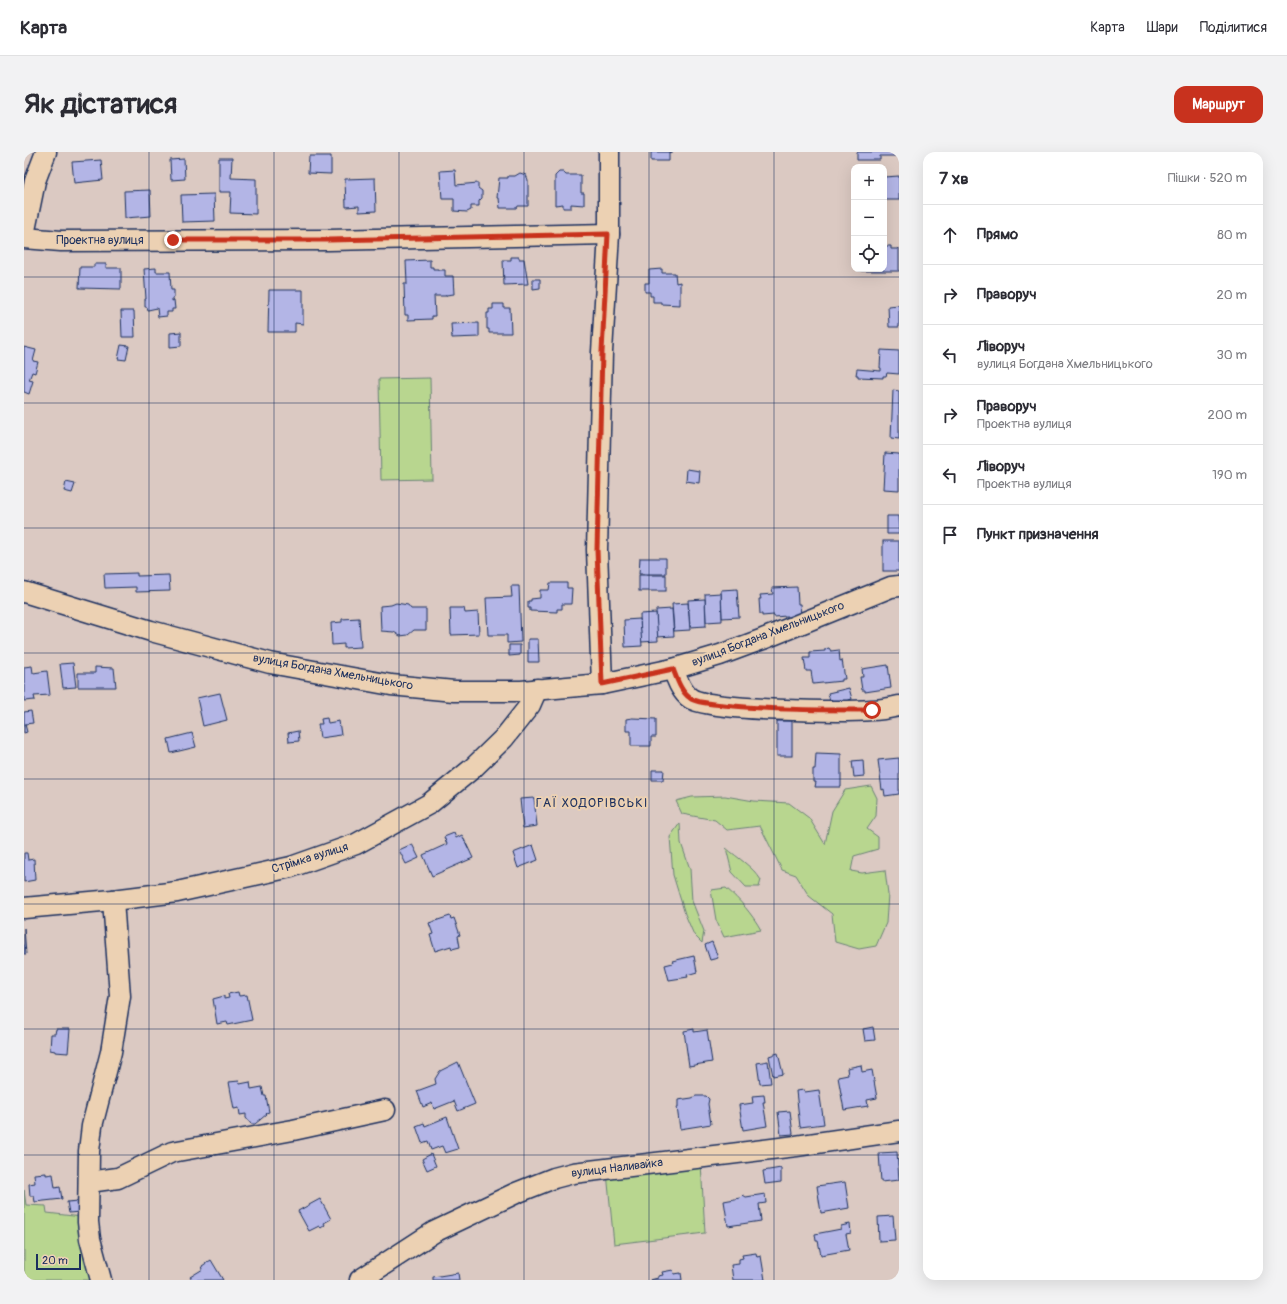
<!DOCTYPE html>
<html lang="uk">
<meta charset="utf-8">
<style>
body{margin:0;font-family:Pangolin,sans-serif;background:#f2f2f3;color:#2b2b33}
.controls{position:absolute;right:12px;top:12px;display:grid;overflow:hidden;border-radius:8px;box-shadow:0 4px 16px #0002}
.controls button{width:36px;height:36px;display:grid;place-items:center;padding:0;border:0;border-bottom:1px solid #e1e1e2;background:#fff;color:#2b2b33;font:20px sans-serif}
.scale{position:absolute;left:12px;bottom:10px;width:45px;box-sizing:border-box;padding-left:4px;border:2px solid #1b2f5e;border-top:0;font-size:11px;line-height:14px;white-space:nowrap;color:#1b2f5e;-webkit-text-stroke:3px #ecd1b3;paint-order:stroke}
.stop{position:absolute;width:12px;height:12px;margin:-9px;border:3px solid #c8321e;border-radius:50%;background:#fff}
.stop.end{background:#c8321e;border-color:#fff;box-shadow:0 1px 4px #0008}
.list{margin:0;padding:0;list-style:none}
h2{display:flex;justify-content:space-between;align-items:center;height:52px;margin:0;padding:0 16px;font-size:17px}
h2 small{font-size:13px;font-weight:400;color:#7c7c81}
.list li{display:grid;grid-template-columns:26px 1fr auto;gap:12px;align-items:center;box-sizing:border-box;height:60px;padding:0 16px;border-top:1px solid #e1e1e2}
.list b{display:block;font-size:15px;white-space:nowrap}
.list p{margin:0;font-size:13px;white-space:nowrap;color:#7c7c81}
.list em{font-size:13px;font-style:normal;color:#7c7c81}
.icon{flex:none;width:22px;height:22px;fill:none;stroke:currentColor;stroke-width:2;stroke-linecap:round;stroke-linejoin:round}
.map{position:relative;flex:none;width:875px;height:1128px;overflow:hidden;border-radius:12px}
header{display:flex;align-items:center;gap:24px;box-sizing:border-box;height:56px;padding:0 20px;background:#fff;border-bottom:1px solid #e1e1e2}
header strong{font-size:19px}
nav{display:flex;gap:22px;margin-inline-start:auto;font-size:14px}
.intro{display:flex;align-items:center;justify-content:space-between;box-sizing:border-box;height:96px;padding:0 24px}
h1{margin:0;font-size:28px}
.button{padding:10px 18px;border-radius:12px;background:#c8321e;color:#fff;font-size:14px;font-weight:700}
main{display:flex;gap:24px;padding:0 24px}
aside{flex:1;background:#fff;border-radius:12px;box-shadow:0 4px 16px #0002}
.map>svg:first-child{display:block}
.green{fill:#b8d68f;stroke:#6a8276}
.building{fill:#b3b5e6;stroke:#1b2f5e}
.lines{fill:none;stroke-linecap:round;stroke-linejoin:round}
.minor-casing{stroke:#1b2f5e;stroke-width:23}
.minor{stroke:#ecd1b3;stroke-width:20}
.route{stroke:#c8321e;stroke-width:5}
.grid{fill:none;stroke:#1b2f5e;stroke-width:1;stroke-opacity:0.55}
.labels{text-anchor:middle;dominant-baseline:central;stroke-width:4;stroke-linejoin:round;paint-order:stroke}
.street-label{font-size:12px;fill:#1b2f5e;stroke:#ecd1b3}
.neighbourhood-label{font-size:13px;letter-spacing:1px;fill:#1b2f5e;stroke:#ecd1b3}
</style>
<header>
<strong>Карта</strong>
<nav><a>Карта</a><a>Шари</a><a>Поділитися</a></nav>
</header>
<div class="intro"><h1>Як дістатися</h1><a class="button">Маршрут</a></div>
<main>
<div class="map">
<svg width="875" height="1128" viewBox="0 0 875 1128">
<rect width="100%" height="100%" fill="#dbc9c2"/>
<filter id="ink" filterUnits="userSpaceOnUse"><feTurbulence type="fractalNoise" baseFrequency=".025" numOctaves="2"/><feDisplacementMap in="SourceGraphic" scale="8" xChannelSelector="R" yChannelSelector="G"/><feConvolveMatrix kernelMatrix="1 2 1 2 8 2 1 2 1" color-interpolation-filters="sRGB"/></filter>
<g filter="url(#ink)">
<g class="green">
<path d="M 406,226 L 408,327 L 357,328 L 355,227 Z"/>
<path d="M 847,634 L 853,646 L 852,664 L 843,677 L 854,685 L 854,697 L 830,704 L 827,719 L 838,721 L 861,718 L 864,742 L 862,771 L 852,794 L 835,797 L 811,790 L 808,762 L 785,744 L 772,723 L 758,718 L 736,674 L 703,678 L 691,668 L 658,662 L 652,649 L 668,645 L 701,644 L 730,649 L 765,651 L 785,666 L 801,692 L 808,659 L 821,638 Z"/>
<path d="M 656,671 L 657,691 L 666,717 L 668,749 L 680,779 L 678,791 L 670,783 L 661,762 L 649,723 L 646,685 Z"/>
<path d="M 702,696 C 714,706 729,715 737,728 L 735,735 L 722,735 L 708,720 Z"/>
<path d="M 702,736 C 716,748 728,762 737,778 L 700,785 L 692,768 L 687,738 Z"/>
<path d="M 677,1011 L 681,1081 L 590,1092 L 583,1021 Z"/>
<path d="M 0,1038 L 2,1053 L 22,1054 L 23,1061 L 58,1065 L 67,1128 L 0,1128 Z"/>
</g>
<g class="building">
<path d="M 627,0 L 648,0 L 648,1 L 645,0 L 645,9 L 627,9 Z"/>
<path d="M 833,0 L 875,0 L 875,4 L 856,4 L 856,8 L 833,8 Z"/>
<path d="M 285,4 L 307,4 L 307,22 L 284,21 Z"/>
<path d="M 195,6 L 208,6 L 207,26 L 232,27 L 232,62 L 206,61 L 207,40 L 195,40 Z"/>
<path d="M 160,7 L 161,27 L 147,28 L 146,8 Z"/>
<path d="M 77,8 L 79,28 L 50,31 L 48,10 Z"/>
<path d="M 431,18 L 432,33 L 454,31 L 454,36 L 458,39 L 458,46 L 455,49 L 455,54 L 447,54 L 447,58 L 443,60 L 430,59 L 430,47 L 418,47 L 416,19 Z"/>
<path d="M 535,20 L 539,20 L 542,23 L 557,23 L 557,41 L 560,41 L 560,53 L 547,52 L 547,56 L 539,56 L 539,52 L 531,53 L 531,24 Z"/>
<path d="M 496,21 L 502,23 L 504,28 L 504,54 L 494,54 L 493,56 L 476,56 L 475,46 L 473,46 L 475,26 L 484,26 L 484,24 L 491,24 Z"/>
<path d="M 875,24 L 875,48 L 860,48 L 860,25 Z"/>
<path d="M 351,26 L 352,59 L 335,60 L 335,54 L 322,55 L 321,27 Z"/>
<path d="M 126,38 L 127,64 L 101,66 L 100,39 Z"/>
<path d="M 190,42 L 191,69 L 158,70 L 157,43 Z"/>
<path d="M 860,94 L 867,94 L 867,97 L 874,97 L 875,96 L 875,119 L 837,119 L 837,117 L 860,117 Z"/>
<path d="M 487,105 L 495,105 L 495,107 L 500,107 L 504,132 L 480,133 L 479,108 L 487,108 Z"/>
<path d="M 406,108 L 406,115 L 409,115 L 409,117 L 414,117 L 414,118 L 421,118 L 421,124 L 429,124 L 430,142 L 422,143 L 422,144 L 410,144 L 411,164 L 408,164 L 408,167 L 384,168 L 384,163 L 381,163 L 380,132 L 383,132 L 382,109 Z"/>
<path d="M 70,112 L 82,112 L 82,116 L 97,116 L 97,137 L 55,136 L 56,115 L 70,115 Z"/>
<path d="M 132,116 L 132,120 L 146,120 L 147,138 L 150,138 L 150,146 L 148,146 L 148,149 L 150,148 L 151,157 L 148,157 L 148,160 L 143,160 L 143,164 L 134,165 L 133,156 L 124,158 L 123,155 L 121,155 L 121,147 L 122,147 L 120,117 Z"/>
<path d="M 638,117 L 638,121 L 651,121 L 652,131 L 656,130 L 656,153 L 637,152 L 637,150 L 629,150 L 629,144 L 626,144 L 626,140 L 621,140 L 621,131 L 625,131 L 625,118 Z"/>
<path d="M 509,127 L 516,127 L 516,136 L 509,137 Z"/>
<path d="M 245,138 L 279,138 L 279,172 L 271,171 L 271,180 L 244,180 Z"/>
<path d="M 469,152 L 480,152 L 480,156 L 486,156 L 487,181 L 465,181 L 465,177 L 463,177 L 463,161 L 465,161 L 465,157 L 469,157 Z"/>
<path d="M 875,153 L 875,175 L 865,175 L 864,154 Z"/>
<path d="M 97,159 L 110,159 L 111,185 L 98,185 Z"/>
<path d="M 455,171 L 455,185 L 428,186 L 427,172 Z"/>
<path d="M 157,180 L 157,194 L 146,195 L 146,181 Z"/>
<path d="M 97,193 L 105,194 L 102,208 L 94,207 Z"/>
<path d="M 0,195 L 12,198 L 9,209 L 14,210 L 11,221 L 8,220 L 5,228 L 9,229 L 5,242 L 0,240 Z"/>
<path d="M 857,198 L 875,199 L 875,222 L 863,221 L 862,224 L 859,224 L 859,226 L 834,225 L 834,223 L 832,223 L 833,217 L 857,219 L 857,216 L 856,216 Z"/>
<path d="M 869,238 L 875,239 L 875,287 L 867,286 Z"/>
<path d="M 861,301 L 875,302 L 875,338 L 859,337 Z"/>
<path d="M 663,317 L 676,319 L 675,331 L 662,329 Z"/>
<path d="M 42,330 L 51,332 L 48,341 L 40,339 Z"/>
<path d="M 863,364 L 874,364 L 875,382 L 863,382 Z"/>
<rect x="859" y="389" width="16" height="30"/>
<path d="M 616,406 L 642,406 L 642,422 L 615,422 Z"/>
<path d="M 113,421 L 113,424 L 145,423 L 146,439 L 112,440 L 112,435 L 81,436 L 80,422 Z"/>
<rect x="615" y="423" width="27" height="16"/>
<path d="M 526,431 L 543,431 L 543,436 L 548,436 L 547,452 L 538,452 L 538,457 L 533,457 L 533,460 L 506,459 L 506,456 L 504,456 L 504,449 L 507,449 L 507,447 L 516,446 L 516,438 L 525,438 Z"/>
<path d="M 487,434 L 495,434 L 497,490 L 483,491 L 483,483 L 464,483 L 462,446 L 488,445 Z"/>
<path d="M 773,435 L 774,452 L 776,452 L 777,464 L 763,467 L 763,464 L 750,465 L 750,463 L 738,464 L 738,462 L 736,462 L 735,447 L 737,447 L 736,443 L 749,442 L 748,436 Z"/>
<path d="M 713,437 L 715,465 L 698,466 L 697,438 Z"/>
<path d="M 697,441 L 698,469 L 682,470 L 681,442 Z"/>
<path d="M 681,447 L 682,474 L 666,475 L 664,448 Z"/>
<path d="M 372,451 L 384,453 L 387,457 L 402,457 L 402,478 L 390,478 L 384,483 L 376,484 L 370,480 L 357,479 L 356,454 L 367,453 Z"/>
<path d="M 664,451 L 666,478 L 650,479 L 648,452 Z"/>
<path d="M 426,456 L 440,456 L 441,461 L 454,460 L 455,482 L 427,483 Z"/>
<path d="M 648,457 L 650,484 L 633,485 L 632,458 Z"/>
<path d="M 632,461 L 634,489 L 617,490 L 616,462 Z"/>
<path d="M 335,466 L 337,495 L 320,496 L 320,492 L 308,493 L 307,471 L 318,470 L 318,467 Z"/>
<path d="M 616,467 L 618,494 L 601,495 L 600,468 Z"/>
<path d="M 504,487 L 514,487 L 515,510 L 504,510 Z"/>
<path d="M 485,493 L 496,493 L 496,503 L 485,504 Z"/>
<path d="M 805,496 L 807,499 L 815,498 L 816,509 L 818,508 L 821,527 L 818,527 L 818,529 L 789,532 L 787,519 L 782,519 L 780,506 L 786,506 L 786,500 L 801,499 L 801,497 Z"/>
<path d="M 49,511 L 52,535 L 39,536 L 36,512 Z"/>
<path d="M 864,513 L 867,536 L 841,540 L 841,538 L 838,538 L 836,525 L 839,525 L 838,517 Z"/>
<path d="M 8,514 L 9,521 L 23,519 L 26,543 L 10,544 L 11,548 L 0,549 L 0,515 Z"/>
<path d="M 71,515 L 90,516 L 92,535 L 54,535 L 54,521 L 71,521 Z"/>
<path d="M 825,536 L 828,547 L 807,553 L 804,541 Z"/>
<path d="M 196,541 L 203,568 L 179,574 L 173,546 Z"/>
<path d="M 7,559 L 9,571 L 1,572 L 3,580 L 0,581 L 0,560 Z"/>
<path d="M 303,566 L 304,571 L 315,569 L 317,583 L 296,586 L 294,572 L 298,572 L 297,567 Z"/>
<path d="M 608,566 L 632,567 L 632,585 L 627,585 L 627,594 L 607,594 L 607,579 L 602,579 L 602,567 Z"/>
<rect x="753" y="569" width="15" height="35"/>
<path d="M 274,579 L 275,589 L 265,590 L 264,581 Z"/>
<path d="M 168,581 L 172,595 L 147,601 L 144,587 Z"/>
<path d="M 792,601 L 817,602 L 817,635 L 791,635 L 792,630 L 789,630 L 789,617 L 791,617 Z"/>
<path d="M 875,606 L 875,642 L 861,644 L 860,637 L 858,638 L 854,608 Z"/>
<path d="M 839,608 L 840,624 L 830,625 L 828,609 Z"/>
<path d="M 628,618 L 640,618 L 639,628 L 628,628 Z"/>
<path d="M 510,646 L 513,674 L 499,676 L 496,647 Z"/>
<path d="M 430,681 L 432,686 L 438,683 L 449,706 L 408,724 L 399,703 L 423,692 L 420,685 Z"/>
<path d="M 388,692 L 395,706 L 382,712 L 375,698 Z"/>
<path d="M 509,693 L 514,708 L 494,716 L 489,701 Z"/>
<path d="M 0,701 L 3,701 L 4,708 L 10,707 L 11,728 L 0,730 Z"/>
<path d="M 426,764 L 427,767 L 430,766 L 436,783 L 434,784 L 436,795 L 428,797 L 427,794 L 411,799 L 406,783 L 409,782 L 405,771 Z"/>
<path d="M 0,776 L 2,802 L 0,802 Z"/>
<path d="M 688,790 L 694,806 L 686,808 L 681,793 Z"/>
<path d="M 670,804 L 673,820 L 663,823 L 664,825 L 645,828 L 641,813 L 649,811 L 648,809 Z"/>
<path d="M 214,840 L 215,844 L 223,843 L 228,868 L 204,873 L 203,870 L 193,872 L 189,847 L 200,844 L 200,847 L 205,846 L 204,842 Z"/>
<path d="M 849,875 L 851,888 L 841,889 L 839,877 Z"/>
<path d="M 32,877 L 46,877 L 44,901 L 31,900 L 31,899 L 26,898 L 27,882 L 31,882 Z"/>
<path d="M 670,877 L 670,880 L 683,878 L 688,910 L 665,914 L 660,879 Z"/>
<path d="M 754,901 L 759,922 L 749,924 L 745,904 Z"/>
<path d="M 744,909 L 747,931 L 736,932 L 733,911 Z"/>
<path d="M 434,910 L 451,952 L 434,959 L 430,949 L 410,957 L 408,951 L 399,955 L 393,939 L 412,932 L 411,927 L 416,919 Z"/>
<path d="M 837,913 L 838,920 L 848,918 L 853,946 L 843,948 L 844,954 L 820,958 L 814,925 L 824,923 L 823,916 Z"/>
<path d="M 215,929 L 216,932 L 226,930 L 227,937 L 238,935 L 240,944 L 242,944 L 245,960 L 242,961 L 243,962 L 231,972 L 227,972 L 222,966 L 222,962 L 216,963 L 215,956 L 210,957 L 205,930 Z"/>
<path d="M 780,938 L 781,940 L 795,938 L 800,972 L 776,975 L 772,939 Z"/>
<path d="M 740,943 L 741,950 L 739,950 L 743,974 L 719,978 L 715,953 L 729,951 L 728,944 Z"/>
<path d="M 672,944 L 682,944 L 685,947 L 684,952 L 687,972 L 656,977 L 653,955 L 654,955 L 654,948 L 668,946 Z"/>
<path d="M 766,959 L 769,982 L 757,983 L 754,960 Z"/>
<path d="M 423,965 L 434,997 L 421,1001 L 418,994 L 407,998 L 404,989 L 398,991 L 392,974 L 400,971 L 401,974 Z"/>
<path d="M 873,1000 L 875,1028 L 857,1030 L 855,1001 Z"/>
<path d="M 407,1002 L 412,1014 L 403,1018 L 398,1007 Z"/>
<path d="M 757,1016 L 757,1030 L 741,1032 L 739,1019 Z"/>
<path d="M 22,1021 L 22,1023 L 29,1022 L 31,1036 L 36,1035 L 38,1047 L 11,1050 L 10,1044 L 6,1044 L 5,1032 L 11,1031 L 10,1022 Z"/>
<path d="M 821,1030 L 825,1056 L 797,1061 L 793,1034 Z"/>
<path d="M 741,1042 L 742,1051 L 735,1052 L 737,1069 L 704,1074 L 700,1049 L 716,1046 L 719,1043 L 722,1045 Z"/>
<path d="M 296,1047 L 307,1067 L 300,1071 L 301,1073 L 297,1076 L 295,1074 L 285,1079 L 274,1059 Z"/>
<path d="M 55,1049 L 56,1060 L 45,1061 L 43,1050 Z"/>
<path d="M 869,1064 L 871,1088 L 855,1089 L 854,1065 Z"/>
<path d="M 826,1072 L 827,1081 L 822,1082 L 825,1098 L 797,1103 L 794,1089 L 792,1089 L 791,1082 L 817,1077 L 817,1074 Z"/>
<path d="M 732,1101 L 733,1105 L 737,1104 L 741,1128 L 709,1128 L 707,1113 L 715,1112 L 715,1107 L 719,1106 L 718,1103 Z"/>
<path d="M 187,1108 L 199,1128 L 168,1128 L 166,1125 L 179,1117 L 178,1114 Z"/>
<path d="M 649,1118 L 650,1122 L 657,1121 L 658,1128 L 626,1128 L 634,1126 L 634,1124 L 639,1123 L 638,1120 Z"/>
<path d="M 434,1121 L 435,1128 L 409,1128 L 409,1125 Z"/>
</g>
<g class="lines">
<defs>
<g id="minor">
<path d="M 0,83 L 11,29 L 22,0"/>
<path d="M 0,86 L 37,89 L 305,88 L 585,82 L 585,0"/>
<path d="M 0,440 L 127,479 L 246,511 L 367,533 L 430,539 L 497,539 L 578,532 L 649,517 L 696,503 L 739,487 L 867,435 L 875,434"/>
<path d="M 649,517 C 653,527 657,540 666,546 C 682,559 821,560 848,558 C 857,558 866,556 875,554"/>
<path d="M 578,532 L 573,398 L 578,200 L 585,82"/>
<path d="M 0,756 L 89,748 L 153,740 L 267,715 L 332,692 L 405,652 L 449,616 L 480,586 L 506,553 L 513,537"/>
<path d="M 65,1030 L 94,1026 L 148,1000 L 269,978 L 361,958"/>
<path d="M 77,1128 L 66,1087 L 64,1070 L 65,999 L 68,974 L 87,900 L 96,844 L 89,748"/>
<path d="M 336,1128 L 410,1080 L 492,1041 L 530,1026 L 549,1021 L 772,994 L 875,979"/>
</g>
</defs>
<use href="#minor" class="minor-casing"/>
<use href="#minor" class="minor"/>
</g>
</g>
<g class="lines" filter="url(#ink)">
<path class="route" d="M 149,88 L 305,88 L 584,82 L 578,200 L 573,398 L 578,532 L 649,517 C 653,527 657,540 666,546 C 672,551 690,552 699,553 C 748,558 798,558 848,558"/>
</g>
<path class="grid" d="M 125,0 L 125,1128M 250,0 L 250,1128M 375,0 L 375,1128M 500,0 L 500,1128M 625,0 L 625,1128M 750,0 L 750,1128M 0,125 L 875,125M 0,251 L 875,251M 0,376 L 875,376M 0,501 L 875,501M 0,627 L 875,627M 0,752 L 875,752M 0,877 L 875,877M 0,1003 L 875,1003"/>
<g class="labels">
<g class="street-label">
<text x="76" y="88">Проектна вулиця</text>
<text transform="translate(744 482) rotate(-21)">вулиця Богдана Хмельницького</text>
<text transform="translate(309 520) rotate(10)">вулиця Богдана Хмельницького</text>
<text transform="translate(286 706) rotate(-17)">Стрімка вулиця</text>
<text transform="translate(593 1016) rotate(-7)">вулиця Наливайка</text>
</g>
<g class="neighbourhood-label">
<text x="568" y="651">ГАЇ ХОДОРІВСЬКІ</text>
</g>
</g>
</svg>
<div class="controls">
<button>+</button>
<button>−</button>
<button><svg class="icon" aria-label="locate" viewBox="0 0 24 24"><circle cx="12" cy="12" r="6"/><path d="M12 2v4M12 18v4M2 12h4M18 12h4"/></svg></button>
</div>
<div class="scale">20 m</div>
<div class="stop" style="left:848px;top:558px"></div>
<div class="stop end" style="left:149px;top:88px"></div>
</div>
<aside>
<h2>7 хв<small>Пішки · 520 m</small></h2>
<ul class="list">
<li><svg class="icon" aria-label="ahead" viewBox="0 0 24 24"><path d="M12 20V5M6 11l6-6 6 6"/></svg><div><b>Прямо</b></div><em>80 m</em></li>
<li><svg class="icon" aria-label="right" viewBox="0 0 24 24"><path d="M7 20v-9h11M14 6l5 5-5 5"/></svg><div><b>Праворуч</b></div><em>20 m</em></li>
<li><svg class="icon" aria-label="left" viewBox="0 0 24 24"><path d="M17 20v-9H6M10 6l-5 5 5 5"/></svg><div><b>Ліворуч</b><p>вулиця Богдана Хмельницького</p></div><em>30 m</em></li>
<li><svg class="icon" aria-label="right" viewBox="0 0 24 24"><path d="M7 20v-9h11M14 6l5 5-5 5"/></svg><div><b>Праворуч</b><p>Проектна вулиця</p></div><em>200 m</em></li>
<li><svg class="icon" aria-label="left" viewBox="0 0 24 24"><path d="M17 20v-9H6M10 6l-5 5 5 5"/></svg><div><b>Ліворуч</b><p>Проектна вулиця</p></div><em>190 m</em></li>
<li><svg class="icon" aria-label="arrive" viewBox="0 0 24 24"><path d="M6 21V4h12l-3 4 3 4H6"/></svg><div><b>Пункт призначення</b></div></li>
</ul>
</aside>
</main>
